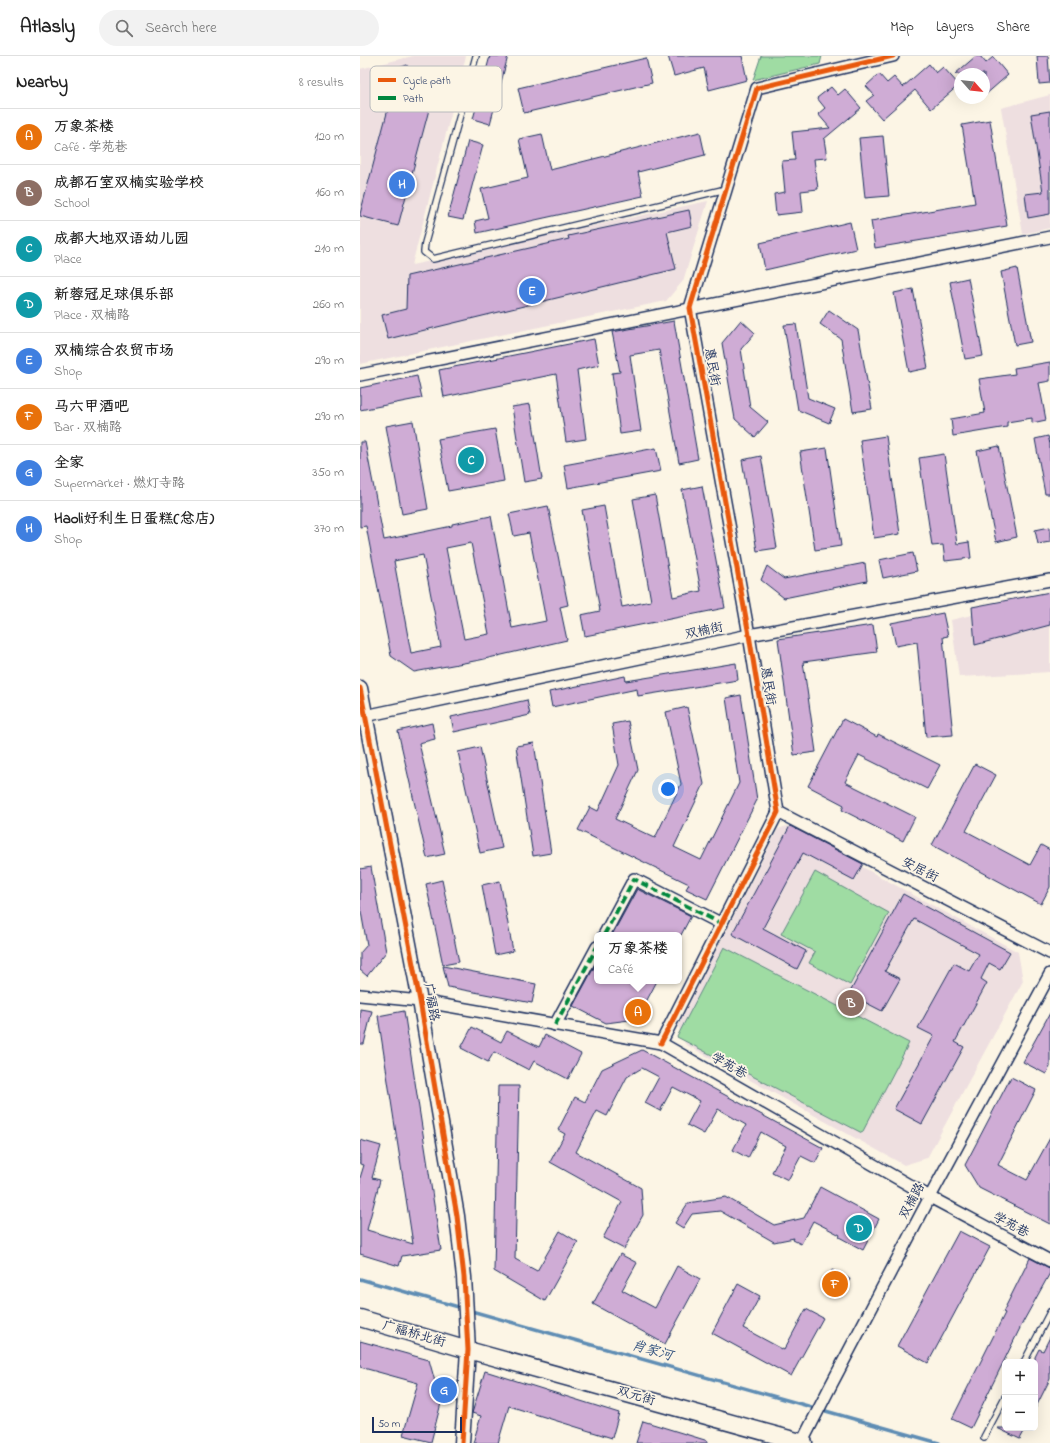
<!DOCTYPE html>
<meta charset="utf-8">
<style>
body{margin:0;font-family:"Indie Flower","LXGW WenKai TC",sans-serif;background:#f2f2f2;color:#222}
.controls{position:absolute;right:12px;bottom:12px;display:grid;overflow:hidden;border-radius:6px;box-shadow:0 4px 16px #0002}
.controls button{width:36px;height:36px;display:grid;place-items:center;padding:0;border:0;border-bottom:1px solid #e0e0e0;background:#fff;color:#222;font:20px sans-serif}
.compass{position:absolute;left:594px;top:12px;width:36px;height:36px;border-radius:50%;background:#fff;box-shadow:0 4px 16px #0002;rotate:117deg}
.scale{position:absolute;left:12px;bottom:10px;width:90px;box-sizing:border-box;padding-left:4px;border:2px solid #1b2f5e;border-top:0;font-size:11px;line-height:14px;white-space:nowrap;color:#1b2f5e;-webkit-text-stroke:3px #fcf5e5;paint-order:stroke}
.you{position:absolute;left:308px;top:733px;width:14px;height:14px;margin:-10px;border:3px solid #fff;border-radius:50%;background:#1a73e8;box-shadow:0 0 0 6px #1a73e833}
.badge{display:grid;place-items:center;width:26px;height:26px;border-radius:50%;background:#d1495b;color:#fff;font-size:13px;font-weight:700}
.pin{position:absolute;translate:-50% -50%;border:2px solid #fff;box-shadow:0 1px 4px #0006}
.popup{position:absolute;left:234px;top:876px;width:88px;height:52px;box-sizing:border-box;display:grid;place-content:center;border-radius:6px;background:#fff;filter:drop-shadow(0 1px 3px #0005);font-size:13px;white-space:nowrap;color:#767676}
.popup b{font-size:15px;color:#222}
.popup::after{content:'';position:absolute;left:50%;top:100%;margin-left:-8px;border:8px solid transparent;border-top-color:#fff}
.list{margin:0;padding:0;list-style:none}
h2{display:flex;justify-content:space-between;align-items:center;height:52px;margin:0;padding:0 16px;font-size:17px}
h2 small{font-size:13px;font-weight:400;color:#767676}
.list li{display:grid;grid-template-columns:26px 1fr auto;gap:12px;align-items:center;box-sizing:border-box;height:56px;padding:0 16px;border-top:1px solid #e0e0e0}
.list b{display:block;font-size:15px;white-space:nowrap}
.list p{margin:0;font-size:13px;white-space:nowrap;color:#767676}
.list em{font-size:13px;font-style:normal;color:#767676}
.icon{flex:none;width:22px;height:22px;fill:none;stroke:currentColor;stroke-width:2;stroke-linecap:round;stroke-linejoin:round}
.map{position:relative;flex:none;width:690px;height:1387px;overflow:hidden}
header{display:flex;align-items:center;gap:24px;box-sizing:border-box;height:56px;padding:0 20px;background:#fff;border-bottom:1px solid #e0e0e0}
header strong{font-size:19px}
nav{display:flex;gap:22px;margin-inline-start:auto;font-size:14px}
.search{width:280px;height:36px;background:#f2f2f2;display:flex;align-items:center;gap:10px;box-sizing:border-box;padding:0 14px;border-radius:22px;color:#767676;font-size:15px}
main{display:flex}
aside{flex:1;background:#fff}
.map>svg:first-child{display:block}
.built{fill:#eedfe0}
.green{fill:#9fdca3;stroke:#5d8680}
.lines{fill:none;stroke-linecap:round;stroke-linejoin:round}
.stream{stroke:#5f8db4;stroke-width:3.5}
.building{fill:#cfacd5;stroke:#1b2f5e;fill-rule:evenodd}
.service-casing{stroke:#1b2f5e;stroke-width:8}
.minor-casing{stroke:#1b2f5e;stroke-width:14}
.tertiary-casing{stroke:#1b2f5e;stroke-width:17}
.secondary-casing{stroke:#1b2f5e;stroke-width:19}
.service{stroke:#fcf5e5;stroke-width:5.5}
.minor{stroke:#fcf5e5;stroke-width:11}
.tertiary{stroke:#fcf5e5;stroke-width:14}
.secondary{stroke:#fcf5e5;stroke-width:16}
.quiet{stroke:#00873e;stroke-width:4;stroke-dasharray:8 4;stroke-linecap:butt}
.cycleway-casing{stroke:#fcf5e5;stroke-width:8}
.cycleway{stroke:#e8590c;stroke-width:5}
.labels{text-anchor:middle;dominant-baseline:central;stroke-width:3.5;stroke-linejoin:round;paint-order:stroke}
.street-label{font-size:13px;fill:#1b2f5e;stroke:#fcf5e5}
.water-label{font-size:14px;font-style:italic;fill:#375682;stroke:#fcf5e5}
.key{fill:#fcf5e5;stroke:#b8babc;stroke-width:1}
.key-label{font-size:11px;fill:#1b2f5e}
</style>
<header>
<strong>Atlasly</strong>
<div class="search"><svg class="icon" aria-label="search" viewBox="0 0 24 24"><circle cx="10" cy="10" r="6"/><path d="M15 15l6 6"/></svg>Search here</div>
<nav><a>Map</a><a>Layers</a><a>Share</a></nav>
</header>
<main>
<aside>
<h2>Nearby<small>8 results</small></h2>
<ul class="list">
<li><span class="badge" style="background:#e8710a">A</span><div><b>万象茶楼</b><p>Café · 学苑巷</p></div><em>120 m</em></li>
<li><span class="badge" style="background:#8d6e63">B</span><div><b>成都石室双楠实验学校</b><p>School</p></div><em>160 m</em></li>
<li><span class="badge" style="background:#0f9aa8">C</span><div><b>成都大地双语幼儿园</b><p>Place</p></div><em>210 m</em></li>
<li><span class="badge" style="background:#0f9aa8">D</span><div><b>新蓉冠足球俱乐部</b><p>Place · 双楠路</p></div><em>260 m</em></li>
<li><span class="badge" style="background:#3f7fe0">E</span><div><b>双楠综合农贸市场</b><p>Shop</p></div><em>290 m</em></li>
<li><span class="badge" style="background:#e8710a">F</span><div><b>马六甲酒吧</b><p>Bar · 双楠路</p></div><em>290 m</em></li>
<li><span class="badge" style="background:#3f7fe0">G</span><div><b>全家</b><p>Supermarket · 燃灯寺路</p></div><em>350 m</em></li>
<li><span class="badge" style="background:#3f7fe0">H</span><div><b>Haoli好利生日蛋糕(总店)</b><p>Shop</p></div><em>370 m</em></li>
</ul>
</aside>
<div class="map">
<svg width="690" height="1387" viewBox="0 0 690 1387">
<rect width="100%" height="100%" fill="#fcf5e5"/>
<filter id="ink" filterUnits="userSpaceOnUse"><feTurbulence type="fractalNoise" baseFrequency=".025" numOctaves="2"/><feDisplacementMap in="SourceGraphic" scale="8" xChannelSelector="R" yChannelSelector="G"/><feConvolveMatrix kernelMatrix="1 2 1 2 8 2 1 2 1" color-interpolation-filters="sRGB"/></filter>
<g filter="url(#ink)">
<g class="built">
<path d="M 53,0 L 106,0 L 52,209 L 348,145 L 323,225 L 306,245 L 0,308 L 0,13 Z"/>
<path d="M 690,39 L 690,172 L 663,178 L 641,52 Z"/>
<path d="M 690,540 L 690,616 L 599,621 L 591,564 Z"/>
<path d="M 427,770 L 658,896 L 663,925 L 567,1102 L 544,1109 L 325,988 L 318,970 L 418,773 Z"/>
</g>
<g class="green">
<path d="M 401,0 L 462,0 L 460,8 L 393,24 Z"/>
<path d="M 455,816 L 529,857 L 490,929 L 449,907 L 455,896 L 421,878 Z"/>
<path d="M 364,891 L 549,987 L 502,1077 L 317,981 Z"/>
</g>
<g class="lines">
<g class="stream">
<path d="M 0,1223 L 102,1252"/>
<path d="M 108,1254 L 579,1387"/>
</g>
</g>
<g class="building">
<path d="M 130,0 L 148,0 L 130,68 L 113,63 Z"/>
<path d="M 308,0 L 382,0 L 387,24 L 349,34 L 344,12 L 314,20 Z"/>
<path d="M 616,0 L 620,0 L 626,7 L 633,1 L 648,19 L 624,40 L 624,18 L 595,18 Z"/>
<path d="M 677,0 L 688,0 L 690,27 L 679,28 Z"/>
<path d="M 286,2 L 292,27 L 164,57 L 158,32 Z"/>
<path d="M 569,8 L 576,17 L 583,11 L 599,29 L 571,53 L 555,34 L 522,63 L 506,45 L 514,39 L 506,30 L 519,18 L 527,27 L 534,21 L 543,31 Z"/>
<path d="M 47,9 L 51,25 L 75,31 L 38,170 L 0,160 L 0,158 L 39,12 Z"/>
<path d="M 471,31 L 478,39 L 485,33 L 501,52 L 464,83 L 467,102 L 454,103 L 458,133 L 441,135 L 443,156 L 416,159 L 414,138 L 425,136 L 422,105 L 435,104 L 432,76 L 470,72 L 458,58 L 465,52 L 457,42 Z"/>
<path d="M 690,55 L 690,158 L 668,162 L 665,138 L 683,136 L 671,58 Z"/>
<path d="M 630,64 L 647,170 L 515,192 L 511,165 L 615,147 L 602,69 Z"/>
<path d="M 340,76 L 345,99 L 278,116 L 283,140 L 117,177 L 115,165 L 128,162 L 121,133 L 168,122 L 159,83 L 182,78 L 190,114 Z"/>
<path d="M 523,80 L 529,140 L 505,142 L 499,82 Z"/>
<path d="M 108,85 L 123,89 L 103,164 L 88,161 Z"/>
<path d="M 329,154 L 332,170 L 307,176 L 316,213 L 28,283 L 22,259 L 46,253 L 47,220 L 209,183 L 208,180 Z"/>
<path d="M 490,166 L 496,193 L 405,214 L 400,187 Z"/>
<path d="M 657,212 L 671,286 L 655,289 L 641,216 Z"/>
<path d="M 608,222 L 623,300 L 605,303 L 590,226 Z"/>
<path d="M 553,233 L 568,312 L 549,316 L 534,237 Z"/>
<path d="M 469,254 L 498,274 L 512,353 L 493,356 L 481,283 L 460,268 Z"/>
<path d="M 381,264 L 395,277 L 381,293 L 390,351 L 408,366 L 395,381 L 375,363 L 362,287 Z"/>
<path d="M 314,265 L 338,403 L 319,407 L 299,294 L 270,299 L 281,375 L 260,378 L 252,317 L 260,316 L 252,276 Z"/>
<path d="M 436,268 L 448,342 L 475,353 L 469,367 L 438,354 L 424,269 Z"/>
<path d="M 234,283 L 239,309 L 217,314 L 226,383 L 206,386 L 196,318 L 84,341 L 79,314 Z"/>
<path d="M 690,306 L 690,325 L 679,327 L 686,364 L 672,367 L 672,362 L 647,366 L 647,371 L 593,380 L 591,363 L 625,357 L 619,323 L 655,318 L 654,312 Z"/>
<path d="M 57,320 L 62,342 L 0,354 L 0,332 Z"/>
<path d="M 170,348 L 182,423 L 164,426 L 152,351 Z"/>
<path d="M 53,365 L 68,453 L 42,458 L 26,370 Z"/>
<path d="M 135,373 L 144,425 L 88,435 L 78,383 Z"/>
<path d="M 526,380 L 540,478 L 514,482 L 500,384 Z"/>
<path d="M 688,380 L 690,388 L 690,438 L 685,438 L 675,383 Z"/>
<path d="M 0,386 L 5,386 L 24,484 L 92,470 L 92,468 L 131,460 L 152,572 L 186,565 L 169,477 L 154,480 L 149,458 L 188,450 L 208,549 L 200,551 L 207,584 L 120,604 L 54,616 L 31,600 L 6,470 L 0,471 ZM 111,487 L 129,578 L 104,583 L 86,492 ZM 63,499 L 81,591 L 51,597 L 34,505 Z"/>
<path d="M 639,390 L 657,481 L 636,486 L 617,395 Z"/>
<path d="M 296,392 L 301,415 L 208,432 L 204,409 Z"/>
<path d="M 467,392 L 481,490 L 455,494 L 440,396 Z"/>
<path d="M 584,398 L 597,488 L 609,486 L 611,502 L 585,505 L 583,489 L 572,490 L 559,402 Z"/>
<path d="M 401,400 L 417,492 L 397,495 L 382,404 Z"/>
<path d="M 342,430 L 365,552 L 225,580 L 221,559 L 240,555 L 222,454 L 244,450 L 262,551 L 291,545 L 273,443 L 295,439 L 313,541 L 341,535 L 322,434 Z"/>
<path d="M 690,471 L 690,486 L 678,488 L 675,474 Z"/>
<path d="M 553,497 L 557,515 L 523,522 L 519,504 Z"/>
<path d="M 505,507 L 507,525 L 424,542 L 401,524 L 407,510 L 424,523 Z"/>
<path d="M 690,536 L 690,569 L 615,589 L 612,551 Z"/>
<path d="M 583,557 L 588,580 L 583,581 L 593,679 L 566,681 L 557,586 L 536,590 L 531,567 Z"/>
<path d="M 513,569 L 517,596 L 443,606 L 456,696 L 434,699 L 418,583 Z"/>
<path d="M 376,607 L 378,624 L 278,640 L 277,633 L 192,651 L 189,636 L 265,620 L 266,625 Z"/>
<path d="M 381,639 L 397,744 L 347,843 L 326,833 L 329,828 L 218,774 L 230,751 L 238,755 L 259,709 L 252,668 L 268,665 L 278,714 L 255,763 L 295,782 L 321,728 L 306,656 L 327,651 L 344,728 L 314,791 L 341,804 L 379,727 L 366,642 Z"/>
<path d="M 167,644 L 170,659 L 94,676 L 91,661 Z"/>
<path d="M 483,663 L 517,681 L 518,678 L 580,709 L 567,733 L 499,699 L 485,726 L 555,761 L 543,785 L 482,754 L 484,749 L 448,730 Z"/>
<path d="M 72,667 L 75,683 L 59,687 L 85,798 L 67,802 L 38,675 Z"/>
<path d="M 174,687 L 191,797 L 173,800 L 156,690 Z"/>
<path d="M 120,691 L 142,792 L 120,797 L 98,696 Z"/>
<path d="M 615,708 L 636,719 L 606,775 L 670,809 L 681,789 L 690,794 L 690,831 L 681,848 L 572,789 Z"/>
<path d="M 430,770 L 503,808 L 494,824 L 443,797 L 403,872 L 446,895 L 437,913 L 372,878 Z"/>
<path d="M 11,811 L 26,896 L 7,920 L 0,914 L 0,897 L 7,889 L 0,850 L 0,813 Z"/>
<path d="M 82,824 L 99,906 L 83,909 L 66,828 Z"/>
<path d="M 140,825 L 153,895 L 135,899 L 122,829 Z"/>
<path d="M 277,833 L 331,860 L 321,879 L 252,879 Z"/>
<path d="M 543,838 L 650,896 L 640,913 L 629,907 L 621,923 L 627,927 L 595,986 L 604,991 L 562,1068 L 534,1053 L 574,980 L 558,972 L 594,907 L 609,915 L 619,898 L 554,863 L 525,915 L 540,923 L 522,955 L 489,938 Z"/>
<path d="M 237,906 L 237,925 L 297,925 L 277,963 L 246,967 L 213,950 Z"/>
<path d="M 83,910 L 176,928 L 172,947 L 88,931 Z"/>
<path d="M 0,953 L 12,955 L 4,988 L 0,988 Z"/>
<path d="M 44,955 L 81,1194 L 42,1200 L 39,1210 L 0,1198 L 0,1122 L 4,1109 L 0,1108 L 0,1084 L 21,1090 L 12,1122 L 20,1124 L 7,1174 L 53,1188 L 18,960 Z"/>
<path d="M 690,957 L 690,1011 L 686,1018 L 663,1006 Z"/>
<path d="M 112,971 L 141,986 L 147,975 L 179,991 L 185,979 L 221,998 L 208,1023 L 174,1005 L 169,1014 L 134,996 L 128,1006 L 101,992 Z"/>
<path d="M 282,994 L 463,1092 L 455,1107 L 441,1100 L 428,1124 L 412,1116 L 426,1090 L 401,1076 L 388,1102 L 373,1094 L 386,1069 L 358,1053 L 344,1078 L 327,1069 L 340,1045 L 313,1031 L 300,1055 L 285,1047 L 299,1021 L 282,1012 L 267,1021 L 247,1060 L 237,1055 L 216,1096 L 281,1132 L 283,1159 L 264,1193 L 243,1182 L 262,1146 L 190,1106 L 205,1078 L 198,1074 L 215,1041 L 225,1046 L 242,1013 Z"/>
<path d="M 651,1021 L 676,1034 L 638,1109 L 667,1124 L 690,1082 L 690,1168 L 619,1132 L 605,1109 Z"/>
<path d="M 138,1030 L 159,1030 L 155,1203 L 177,1215 L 200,1175 L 218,1186 L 185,1245 L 134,1215 Z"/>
<path d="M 460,1131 L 519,1163 L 503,1194 L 479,1181 L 480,1179 L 453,1165 L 441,1188 L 433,1184 L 434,1182 L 414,1186 L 360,1155 L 332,1158 L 323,1172 L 315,1167 L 328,1147 L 366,1141 L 414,1169 L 444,1162 Z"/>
<path d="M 599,1175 L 630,1191 L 568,1307 L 537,1290 Z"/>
<path d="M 260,1198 L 277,1207 L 262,1234 L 295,1252 L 317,1210 L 340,1223 L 305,1288 L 233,1248 Z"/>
<path d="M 670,1202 L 690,1212 L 690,1217 L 663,1266 L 611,1372 L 592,1363 L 645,1257 L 643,1256 Z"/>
<path d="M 472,1214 L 490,1223 L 482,1239 L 464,1230 Z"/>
<path d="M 378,1228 L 400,1240 L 383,1272 L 424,1294 L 446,1253 L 463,1262 L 431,1320 L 352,1277 Z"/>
<path d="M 690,1281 L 690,1323 L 675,1353 L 675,1301 L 679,1293 L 683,1295 Z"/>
<path d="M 0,1285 L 69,1304 L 81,1347 L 71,1386 L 43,1379 L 58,1327 L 0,1311 Z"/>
<path d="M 125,1315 L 259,1357 L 252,1382 L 149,1350 L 138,1387 L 113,1387 L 121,1360 L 112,1357 L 113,1354 Z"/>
<path d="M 283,1365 L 348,1385 L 348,1387 L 276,1387 Z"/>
<path d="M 637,1372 L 666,1372 L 660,1383 Z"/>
</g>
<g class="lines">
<defs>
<g id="service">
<path d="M 116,0 L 65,187 L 64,196 L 73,203 L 366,133"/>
<path d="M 664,1306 L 690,1256"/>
<path d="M 624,1381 L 645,1341"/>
</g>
<g id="minor">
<path d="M 0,319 L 690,181"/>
<path d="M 0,661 L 389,579 L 690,524"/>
<path d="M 418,756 L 690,897"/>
<path d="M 244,879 L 274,823 L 362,868"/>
<path d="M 0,939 L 60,945 L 301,987 L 570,1141 L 690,1205"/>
<path d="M 195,969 L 237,891"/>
<path d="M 301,987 L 418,756 L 389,579 L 330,252 L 397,32 L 533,0"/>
<path d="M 442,1386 L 470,1331 L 570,1141 L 690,918"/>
</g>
<path id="tertiary" d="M 0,632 L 60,945 L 97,1160 L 104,1221 L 108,1294 L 102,1387"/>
<path id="secondary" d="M 0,1262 L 108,1294 L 444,1387"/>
</defs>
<use href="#service" class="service-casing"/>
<use href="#minor" class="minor-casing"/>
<use href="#tertiary" class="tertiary-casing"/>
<use href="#secondary" class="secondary-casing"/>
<use href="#service" class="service"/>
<use href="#minor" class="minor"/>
<use href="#tertiary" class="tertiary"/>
<use href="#secondary" class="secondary"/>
<g class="quiet">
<path d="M 244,879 L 274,823 L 362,868"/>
<path d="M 195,969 L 237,891"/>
</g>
<defs>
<g id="cycleway">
<path d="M 0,632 L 60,945 L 97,1160 L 104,1221 L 108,1294 L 102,1387"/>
<path d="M 301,987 L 418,756 L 389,579 L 330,252 L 397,32 L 533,0"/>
</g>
</defs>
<use href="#cycleway" class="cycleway-casing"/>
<use href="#cycleway" class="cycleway"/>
</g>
</g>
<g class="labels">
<g class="street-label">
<text transform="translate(352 311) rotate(80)">惠民街</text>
<text transform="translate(344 575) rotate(-12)">双楠街</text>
<text transform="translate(408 630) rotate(81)">惠民街</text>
<text transform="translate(560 814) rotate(27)">安居街</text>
<text transform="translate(71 946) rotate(80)">广福路</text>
<text transform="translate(369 1010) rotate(30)">学苑巷</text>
<text transform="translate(552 1145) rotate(-62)">双楠路</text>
<text transform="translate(651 1169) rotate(28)">学苑巷</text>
<text transform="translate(54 1278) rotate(16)">广福桥北街</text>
<text transform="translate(276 1340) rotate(16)">双元街</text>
</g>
<g class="water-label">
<text transform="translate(292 1295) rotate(16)">肖家河</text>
</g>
</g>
<rect x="10" y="10" width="132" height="46" rx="6" class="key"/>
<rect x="18" y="22" width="18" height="4" fill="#e8590c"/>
<rect x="18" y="40" width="18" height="4" fill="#00873e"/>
<g class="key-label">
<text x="43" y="28">Cycle path</text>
<text x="43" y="46">Path</text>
</g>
</svg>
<div class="controls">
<button>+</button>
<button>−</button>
</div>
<svg class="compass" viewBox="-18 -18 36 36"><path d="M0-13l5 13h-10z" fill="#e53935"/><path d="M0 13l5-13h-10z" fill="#767676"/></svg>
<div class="scale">50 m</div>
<div class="you"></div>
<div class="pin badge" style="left:278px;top:956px;background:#e8710a">A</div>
<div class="popup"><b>万象茶楼</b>Café</div>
<div class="pin badge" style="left:491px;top:947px;background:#8d6e63">B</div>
<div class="pin badge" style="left:111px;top:404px;background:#0f9aa8">C</div>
<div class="pin badge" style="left:499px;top:1172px;background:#0f9aa8">D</div>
<div class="pin badge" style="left:172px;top:235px;background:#3f7fe0">E</div>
<div class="pin badge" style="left:475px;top:1228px;background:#e8710a">F</div>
<div class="pin badge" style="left:84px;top:1334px;background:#3f7fe0">G</div>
<div class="pin badge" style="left:42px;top:128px;background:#3f7fe0">H</div>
</div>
</main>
